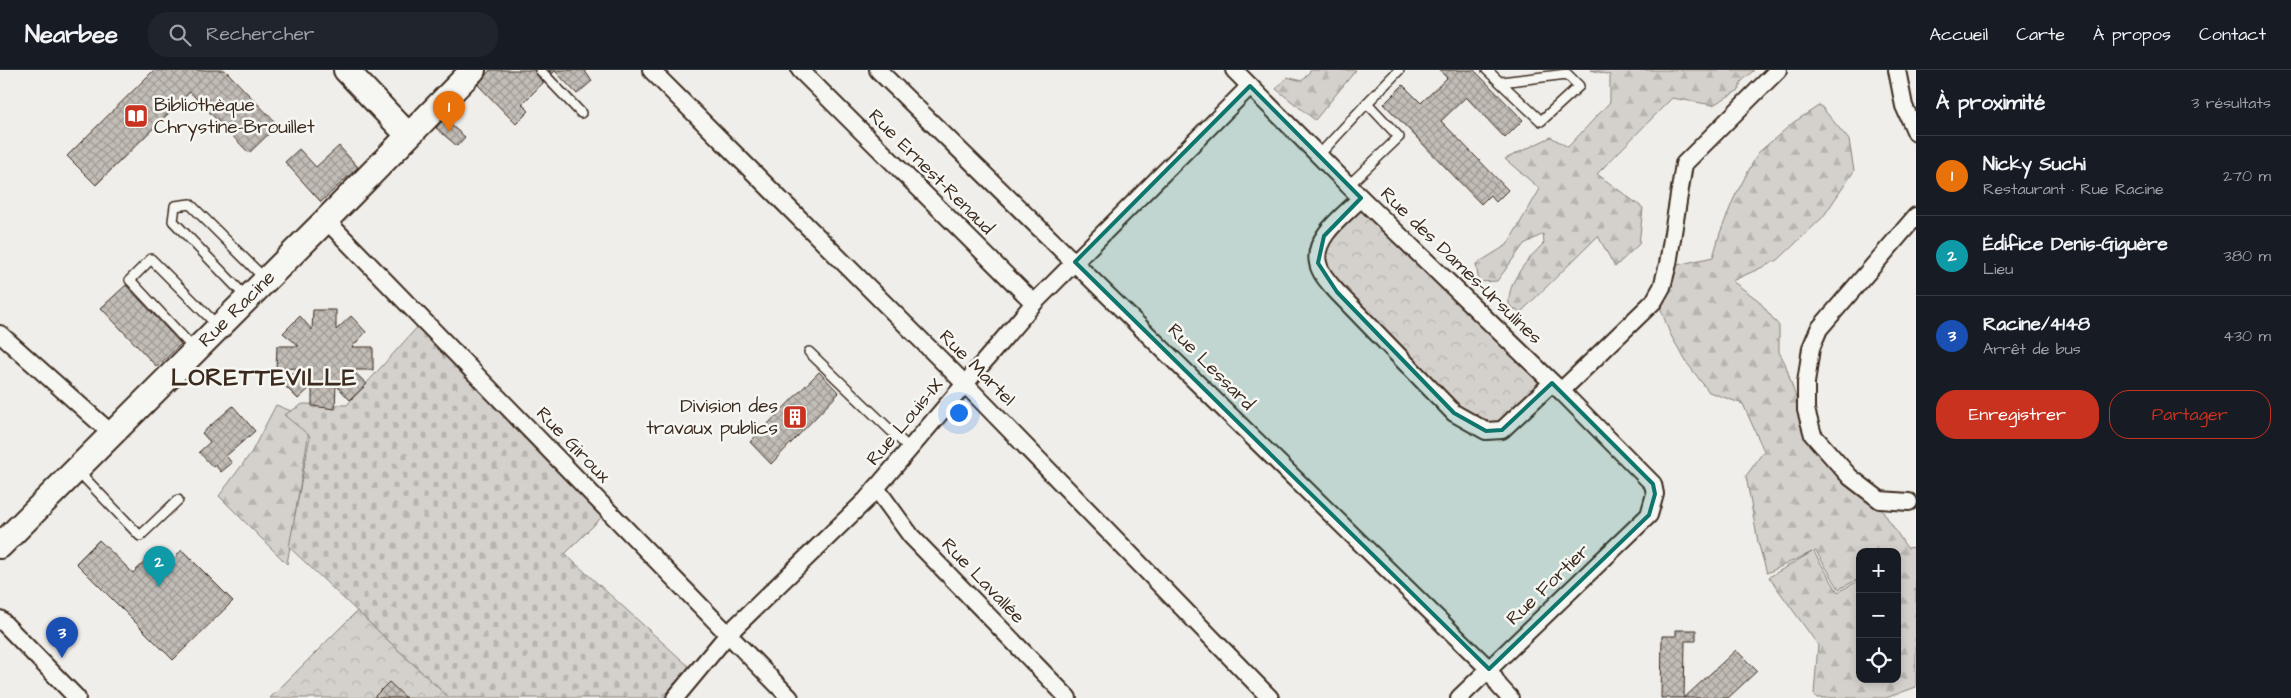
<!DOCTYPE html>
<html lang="fr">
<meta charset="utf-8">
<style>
body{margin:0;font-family:"Architects Daughter",sans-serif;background:#20242c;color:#f1f3f6}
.controls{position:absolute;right:15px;bottom:15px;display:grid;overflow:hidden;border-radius:10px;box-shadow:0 2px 8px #0003}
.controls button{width:45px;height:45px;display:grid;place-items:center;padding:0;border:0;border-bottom:1px solid #363941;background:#171b24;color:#f1f3f6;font:25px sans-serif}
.you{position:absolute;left:958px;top:342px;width:18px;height:18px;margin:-12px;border:4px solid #fff;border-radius:50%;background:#1a73e8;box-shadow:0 0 0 8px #1a73e833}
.badge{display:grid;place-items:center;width:32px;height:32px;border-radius:50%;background:#c8321e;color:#fff;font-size:16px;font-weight:700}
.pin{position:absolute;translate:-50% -41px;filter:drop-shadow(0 1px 2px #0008)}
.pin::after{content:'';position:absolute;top:26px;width:18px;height:15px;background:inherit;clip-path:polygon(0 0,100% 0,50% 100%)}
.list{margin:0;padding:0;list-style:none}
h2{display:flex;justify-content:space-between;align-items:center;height:65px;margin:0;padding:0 20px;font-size:21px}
h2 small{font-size:16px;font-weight:400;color:#9ea1a6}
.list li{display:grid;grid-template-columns:32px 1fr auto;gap:15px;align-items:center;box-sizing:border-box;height:80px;padding:0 20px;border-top:1px solid #363941}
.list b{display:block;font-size:19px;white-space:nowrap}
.list p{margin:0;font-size:16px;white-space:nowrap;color:#9ea1a6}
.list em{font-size:16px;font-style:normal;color:#9ea1a6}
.actions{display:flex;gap:10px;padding:15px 20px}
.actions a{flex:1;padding:11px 0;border:1px solid #c8321e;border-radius:20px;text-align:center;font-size:18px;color:#c8321e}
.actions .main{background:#c8321e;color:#fff}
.icon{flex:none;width:28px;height:28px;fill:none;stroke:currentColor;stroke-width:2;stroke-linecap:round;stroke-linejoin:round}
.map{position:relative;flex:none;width:1916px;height:628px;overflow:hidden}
header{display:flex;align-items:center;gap:30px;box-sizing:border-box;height:70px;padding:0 25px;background:#171b24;border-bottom:1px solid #363941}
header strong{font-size:24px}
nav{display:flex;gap:28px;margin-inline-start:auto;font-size:18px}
.search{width:350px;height:45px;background:#20242c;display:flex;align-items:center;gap:12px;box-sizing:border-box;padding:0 18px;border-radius:20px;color:#9ea1a6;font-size:19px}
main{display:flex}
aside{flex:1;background:#171b24}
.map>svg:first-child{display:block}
.forest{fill:url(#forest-firs);stroke:#887e75;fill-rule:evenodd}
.cemetery{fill:url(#cemetery-stones);stroke:#887e75}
.park{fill:url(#park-crowns);stroke:#887e75}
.building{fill:url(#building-cross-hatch);stroke:#3b2a1e}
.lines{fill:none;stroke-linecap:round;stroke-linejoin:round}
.lane-casing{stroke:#3b2a1e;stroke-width:12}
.street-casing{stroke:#3b2a1e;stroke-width:20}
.secondary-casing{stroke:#3b2a1e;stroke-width:28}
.lane{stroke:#f6f6f2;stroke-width:9}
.street{stroke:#f6f6f2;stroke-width:16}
.secondary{stroke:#f6f6f2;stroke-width:24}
.marked{fill:#0f766e;fill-opacity:0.2;stroke:#0f766e;stroke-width:4;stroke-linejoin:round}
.labels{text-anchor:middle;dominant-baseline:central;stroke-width:5;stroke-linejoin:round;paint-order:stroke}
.poi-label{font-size:19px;fill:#3b2a1e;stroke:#f6f6f2;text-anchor:start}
.street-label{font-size:19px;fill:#3b2a1e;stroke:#f6f6f2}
.district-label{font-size:24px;font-weight:bold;letter-spacing:1px;fill:#3b2a1e;stroke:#f6f6f2}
</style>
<header>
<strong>Nearbee</strong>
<div class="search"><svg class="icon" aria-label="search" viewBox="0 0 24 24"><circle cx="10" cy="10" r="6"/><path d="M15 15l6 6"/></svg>Rechercher</div>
<nav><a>Accueil</a><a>Carte</a><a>À propos</a><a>Contact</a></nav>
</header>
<main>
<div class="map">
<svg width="1916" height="628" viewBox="0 0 1916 628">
<defs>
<pattern id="forest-firs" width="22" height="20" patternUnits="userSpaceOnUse" patternTransform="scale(1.25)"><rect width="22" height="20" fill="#d4d1cc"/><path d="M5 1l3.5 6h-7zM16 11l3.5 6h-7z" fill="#b7b4af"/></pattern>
<pattern id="cemetery-stones" width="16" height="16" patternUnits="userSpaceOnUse" patternTransform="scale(1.25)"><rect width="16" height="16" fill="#d4d1cc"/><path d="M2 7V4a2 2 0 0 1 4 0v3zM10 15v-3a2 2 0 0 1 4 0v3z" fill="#b7b4af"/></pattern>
<pattern id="park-crowns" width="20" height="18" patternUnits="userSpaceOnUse" patternTransform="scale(1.25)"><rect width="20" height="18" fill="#d4d1cc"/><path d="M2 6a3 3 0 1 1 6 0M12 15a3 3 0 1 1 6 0" fill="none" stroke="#b7b4af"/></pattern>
<pattern id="building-cross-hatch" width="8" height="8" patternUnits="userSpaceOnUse" patternTransform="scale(1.25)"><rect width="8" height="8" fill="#c2bdb7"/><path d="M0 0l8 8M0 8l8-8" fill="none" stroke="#9f9a94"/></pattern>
</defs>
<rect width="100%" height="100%" fill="#efeeea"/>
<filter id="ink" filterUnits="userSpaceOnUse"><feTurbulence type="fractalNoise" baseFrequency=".02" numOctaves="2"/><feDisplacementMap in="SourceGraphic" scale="10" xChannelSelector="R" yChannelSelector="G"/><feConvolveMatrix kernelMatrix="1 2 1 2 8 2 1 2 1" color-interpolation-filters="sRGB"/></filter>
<g filter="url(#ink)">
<g class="forest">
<path d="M 1311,0 L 1356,0 L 1315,50 L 1276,19 L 1287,7 L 1302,11 Z"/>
<path d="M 1591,0 L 1754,0 L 1741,12 L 1739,20 L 1713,35 L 1672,28 L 1597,104 L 1643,138 L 1639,174 L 1615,197 L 1598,166 L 1520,243 L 1509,235 C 1507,211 1528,189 1544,173 L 1543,164 L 1524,174 L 1497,211 L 1479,212 L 1476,194 L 1507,175 L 1540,119 L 1505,89 L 1551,67 L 1568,77 L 1610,32 L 1610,5 Z"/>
<path d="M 1820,35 L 1849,70 L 1854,101 L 1823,147 L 1778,190 L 1732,211 L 1758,230 L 1779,256 L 1779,282 L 1785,293 L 1805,357 L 1840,410 L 1875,429 L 1907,478 L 1916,477 L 1916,617 L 1886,628 L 1817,628 L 1814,624 L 1818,575 L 1769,507 L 1812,482 L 1767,503 L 1758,472 L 1746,406 L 1764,381 L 1743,334 L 1709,322 L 1687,293 L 1670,264 L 1659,234 L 1677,195 L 1713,187 L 1720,163 L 1734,128 L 1758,83 L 1794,52 ZM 1816,481 L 1839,519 L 1860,508 L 1860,482 L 1897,482 L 1897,609 L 1860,609 L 1860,510 L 1838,522 L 1814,482 Z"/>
<path d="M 276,335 L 311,349 L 287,494 L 219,426 L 251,383 Z"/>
</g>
<path class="cemetery" d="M 421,253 L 608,441 L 565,484 L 694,601 L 669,628 L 449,628 L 289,477 L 310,366 L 284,345 L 303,334 L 347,335 Z"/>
<g class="park">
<path d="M 1361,128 L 1552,313 L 1506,355 L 1472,354 L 1337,222 L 1318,181 Z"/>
<path d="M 357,541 L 449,628 L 270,628 Z"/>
</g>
<g class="building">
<path d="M 154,0 L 225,0 L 278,55 L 249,83 L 190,22 L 96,115 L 67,86 Z"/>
<path d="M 490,0 L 534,0 L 543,13 L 522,34 L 529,41 L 516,54 L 478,15 Z"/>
<path d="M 549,0 L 584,0 L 592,11 L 577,24 L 555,1 L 552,4 Z"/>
<path d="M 1439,0 L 1474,0 L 1523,50 L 1505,68 L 1466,27 L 1441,51 L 1508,120 L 1496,132 L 1490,125 L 1481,134 L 1384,34 L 1403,15 L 1421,33 L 1447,8 Z"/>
<path d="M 444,49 L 465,67 L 457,76 L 436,58 Z"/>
<path d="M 339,76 L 358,97 L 321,132 L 285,92 L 299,79 L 316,97 Z"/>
<path d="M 126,215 L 181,274 L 157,297 L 101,238 Z"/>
<path d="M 313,240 L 336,240 L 336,260 L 351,246 L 366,262 L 352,277 L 373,277 L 373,300 L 352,300 L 367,314 L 350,330 L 336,315 L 335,339 L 312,336 L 312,316 L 298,329 L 282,313 L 298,298 L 276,299 L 277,276 L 299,276 L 283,263 L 300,246 L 312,260 Z"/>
<path d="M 819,302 L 839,323 L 771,394 L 750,372 Z"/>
<path d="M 233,336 L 255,361 L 226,386 L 232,393 L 221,402 L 215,395 L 213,397 L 199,382 L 210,372 L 202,363 Z"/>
<path d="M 99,470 L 133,503 L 153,484 L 162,493 L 167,488 L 171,491 L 182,480 L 233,531 L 173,590 L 76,493 Z"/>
<path d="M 1676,560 L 1696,560 L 1696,571 L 1685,571 L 1684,628 L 1661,628 L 1662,566 L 1676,566 Z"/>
<path d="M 1736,580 L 1757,601 L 1728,628 L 1684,628 Z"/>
<path d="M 389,612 L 406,628 L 373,628 Z"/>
</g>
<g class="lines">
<defs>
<g id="lane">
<path d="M 540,0 L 581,43"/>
<path d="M 1487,0 L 1541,51 L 1579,16 L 1567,4 L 1501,12"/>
<path d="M 1367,33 L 1399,0"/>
<path d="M 1319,85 L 1367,33 L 1399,67 L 1349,115"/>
<path d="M 247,228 L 173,151 L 175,136 L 190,134 L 266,210"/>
<path d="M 195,280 L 130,210 L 151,189 L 219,257"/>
<path d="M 809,282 L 909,378"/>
<path d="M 78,401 L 140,466 L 178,430"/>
</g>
<g id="street">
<path d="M 651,0 L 964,313 L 1270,628"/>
<path d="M 800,0 L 1034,233"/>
<path d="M 878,0 L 1489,599 L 1499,616 L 1510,628"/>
<path d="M 1234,0 L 1361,128 L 1561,321 L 1653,414 L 1655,424 L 1649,445 L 1459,628"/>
<path d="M 1897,0 L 1904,36 L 1916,63"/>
<path d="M 1361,128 C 1346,144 1312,167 1318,193 C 1320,204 1330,214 1337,222 L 1454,343 L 1486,361 L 1502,360 L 1552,313"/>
<path d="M 326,150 L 790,628"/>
<path d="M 0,264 L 111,363"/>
<path d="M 1561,321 L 1654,231 L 1662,217 L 1668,194 L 1684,94 L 1778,0"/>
<path d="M 876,418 L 911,466 L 1068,628"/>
<path d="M 1909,432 L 1880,430 L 1850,407 L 1813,365 L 1806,340 L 1806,313 L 1811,278 L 1819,259 L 1916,146"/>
<path d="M 0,549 L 77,628"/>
<path d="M 675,628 L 729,563 L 866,430 L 1034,233 L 1250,16"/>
</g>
<g id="secondary">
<path d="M 346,0 L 408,65"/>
<path d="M 0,476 L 326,150 L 473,0"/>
</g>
</defs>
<use href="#lane" class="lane-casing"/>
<use href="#street" class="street-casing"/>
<use href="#secondary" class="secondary-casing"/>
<use href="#lane" class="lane"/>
<use href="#street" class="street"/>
<use href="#secondary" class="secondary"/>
</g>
</g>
<path class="marked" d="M 1250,16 L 1361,128 L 1324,166 L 1318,193 L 1337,222 L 1454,343 L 1486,361 L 1502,360 L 1552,313 L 1653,414 L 1655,424 L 1649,445 L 1489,599 L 1075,192 Z"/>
<defs>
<symbol id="library-square" viewBox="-11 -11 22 22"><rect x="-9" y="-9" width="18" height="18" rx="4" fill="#c8321e" stroke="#f6f6f2"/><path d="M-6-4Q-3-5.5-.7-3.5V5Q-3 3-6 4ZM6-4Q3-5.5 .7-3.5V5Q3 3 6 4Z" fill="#fff"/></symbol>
<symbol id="building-square" viewBox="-11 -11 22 22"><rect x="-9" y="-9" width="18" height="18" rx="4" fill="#c8321e" stroke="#f6f6f2"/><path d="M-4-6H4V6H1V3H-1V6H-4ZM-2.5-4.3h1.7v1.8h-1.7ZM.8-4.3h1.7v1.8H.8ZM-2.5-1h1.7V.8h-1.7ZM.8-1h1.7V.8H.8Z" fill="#fff"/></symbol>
</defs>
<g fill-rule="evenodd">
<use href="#library-square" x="122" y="32" width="28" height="28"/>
<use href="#building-square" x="781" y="333" width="28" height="28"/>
</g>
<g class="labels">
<g class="poi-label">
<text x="154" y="35">Bibliothèque<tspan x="154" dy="22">Chrystine-Brouillet</tspan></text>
<text x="778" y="336" text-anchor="end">Division des<tspan x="778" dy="22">travaux publics</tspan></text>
</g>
<g class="street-label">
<text transform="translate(931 102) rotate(45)">Rue Ernest-Renaud</text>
<text transform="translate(1461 196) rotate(44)">Rue des Dames-Ursulines</text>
<text transform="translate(237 239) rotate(-45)">Rue Racine</text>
<text transform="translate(1211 297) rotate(45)">Rue Lessard</text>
<text transform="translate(977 298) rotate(45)">Rue Martel</text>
<text transform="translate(905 352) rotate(-50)">Rue Louis-IX</text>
<text transform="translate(573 375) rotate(46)">Rue Giroux</text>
<text transform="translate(983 511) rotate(46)">Rue Lavallée</text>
<text transform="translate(1548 515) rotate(-44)">Rue Fortier</text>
</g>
<g class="district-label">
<text x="264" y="308">LORETTEVILLE</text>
</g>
</g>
</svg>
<div class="controls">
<button>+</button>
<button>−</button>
<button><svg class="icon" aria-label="locate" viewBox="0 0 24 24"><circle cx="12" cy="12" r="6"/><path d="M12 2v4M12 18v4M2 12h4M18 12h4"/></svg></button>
</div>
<div class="you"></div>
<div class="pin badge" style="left:449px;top:62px;background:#e8710a">1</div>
<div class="pin badge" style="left:159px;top:517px;background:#0f9aa8">2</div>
<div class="pin badge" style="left:62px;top:588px;background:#1a4fb4">3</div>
</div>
<aside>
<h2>À proximité<small>3 résultats</small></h2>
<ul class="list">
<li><span class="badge" style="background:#e8710a">1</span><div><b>Nicky Suchi</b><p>Restaurant · Rue Racine</p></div><em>270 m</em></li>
<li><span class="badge" style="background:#0f9aa8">2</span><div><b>Édifice Denis-Giguère</b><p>Lieu</p></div><em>380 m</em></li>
<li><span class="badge" style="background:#1a4fb4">3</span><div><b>Racine/4148</b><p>Arrêt de bus</p></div><em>430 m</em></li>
</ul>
<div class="actions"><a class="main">Enregistrer</a><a>Partager</a></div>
</aside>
</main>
